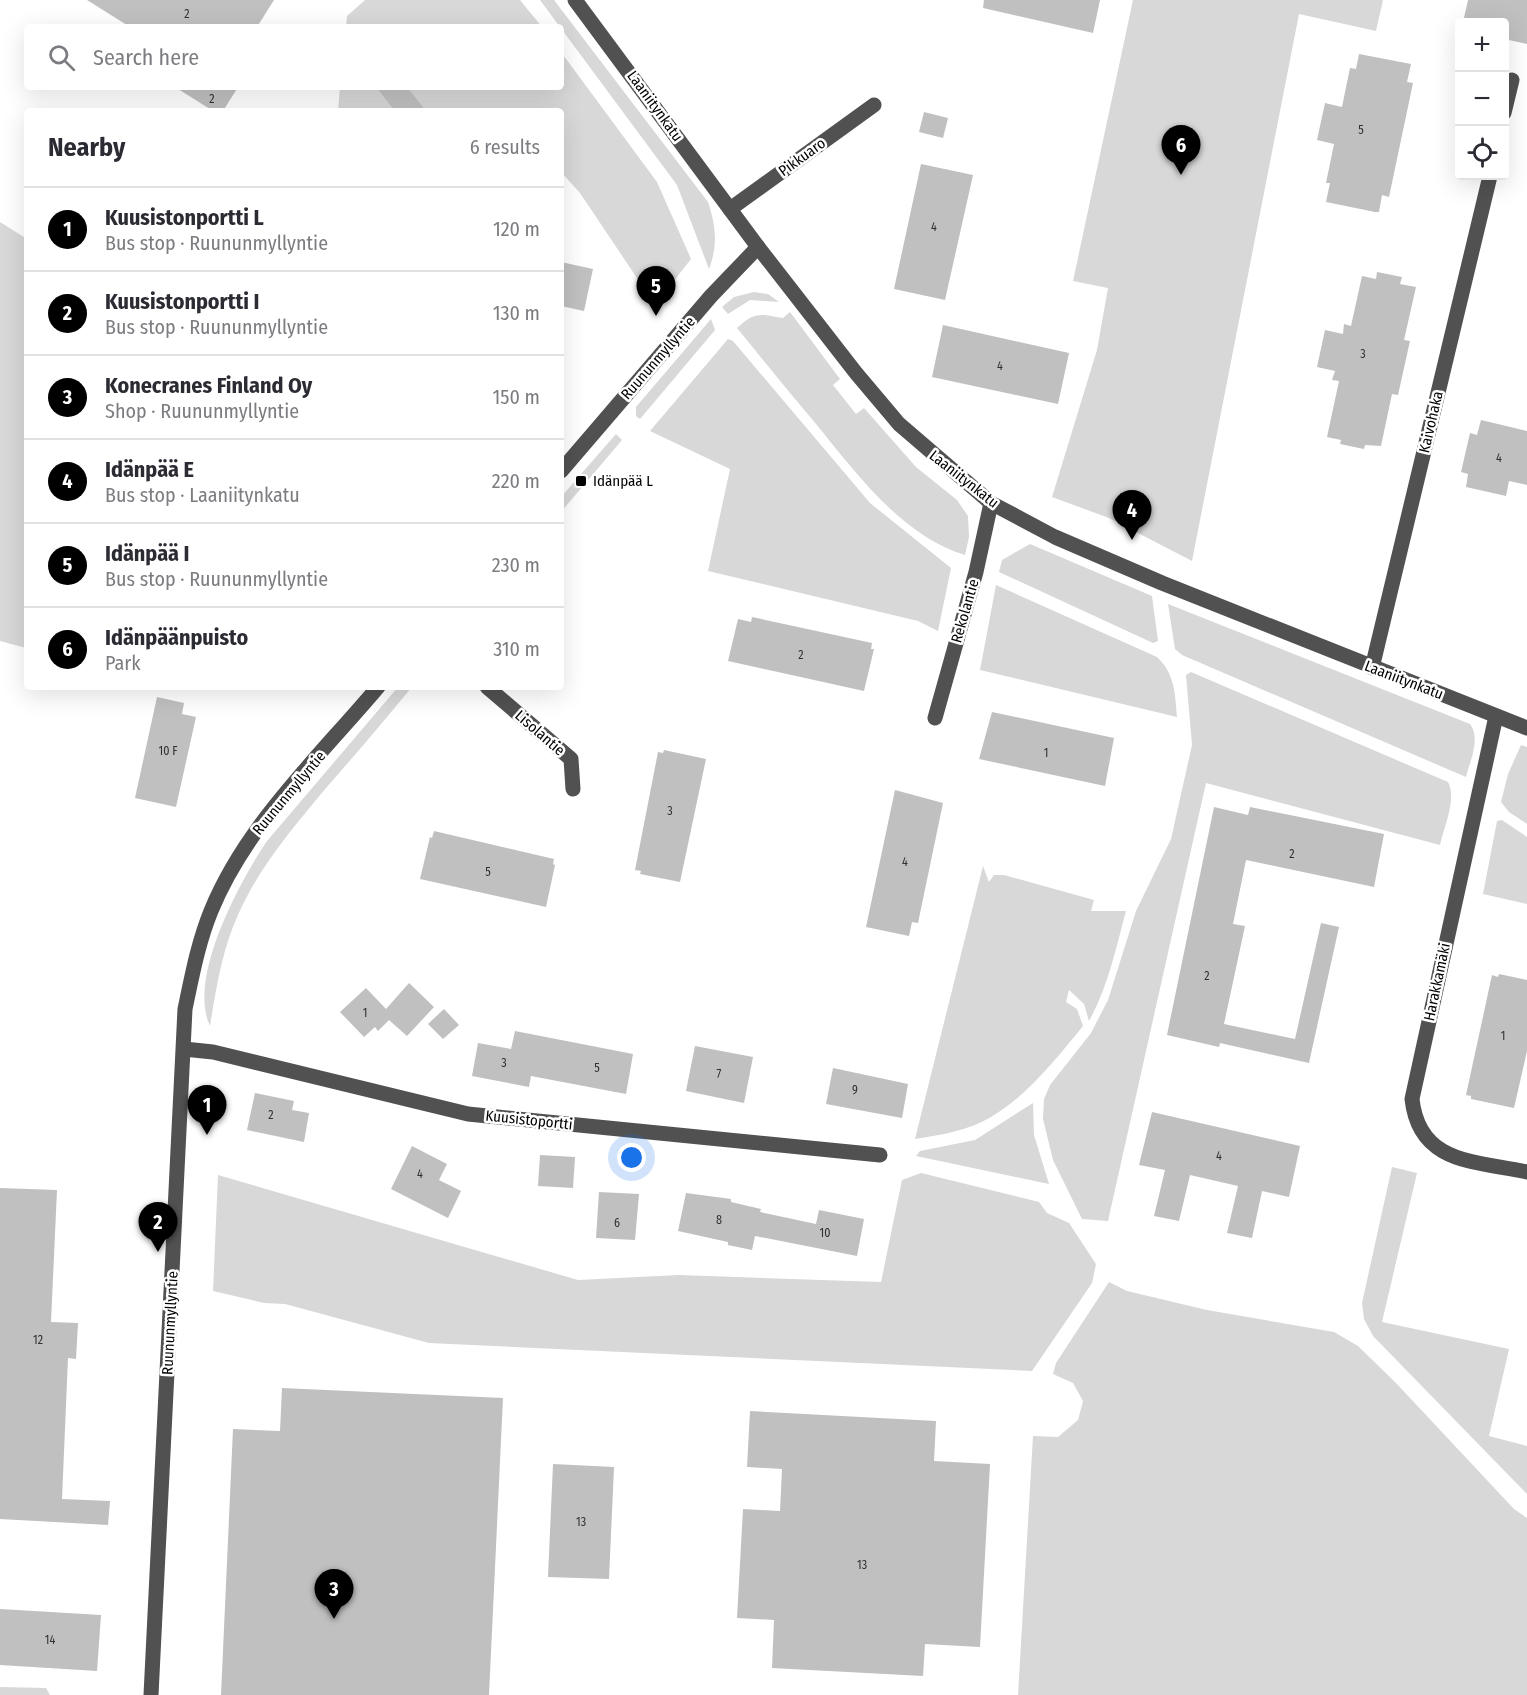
<!DOCTYPE html>
<meta charset="utf-8">
<style>
body{margin:0;font-family:"Fira Sans Condensed",sans-serif;background:#f7f7f7;color:#2b2b33}
.controls{position:absolute;right:18px;top:18px;display:grid;overflow:hidden;border-radius:6px;box-shadow:0 6px 24px #0002}
.controls button{width:54px;height:54px;display:grid;place-items:center;padding:0;border:0;border-bottom:2px solid #e1e1e2;background:#fff;color:#2b2b33;font:30px sans-serif}
.you{position:absolute;left:632px;top:1158px;width:21px;height:21px;margin:-15px;border:4px solid #fff;border-radius:50%;background:#1a73e8;box-shadow:0 0 0 9px #1a73e833}
.badge{display:grid;place-items:center;width:39px;height:39px;border-radius:50%;background:#000;color:#fff;font-size:20px;font-weight:700}
.pin{position:absolute;translate:-50% -50px;filter:drop-shadow(0 2px 3px #0008)}
.pin::after{content:'';position:absolute;top:32px;width:21px;height:18px;background:inherit;clip-path:polygon(0 0,100% 0,50% 100%)}
.list{margin:0;padding:0;list-style:none}
h2{display:flex;justify-content:space-between;align-items:center;height:78px;margin:0;padding:0 24px;font-size:26px}
h2 small{font-size:20px;font-weight:400;color:#7c7c81}
.list li{display:grid;grid-template-columns:39px 1fr auto;gap:18px;align-items:center;box-sizing:border-box;height:84px;padding:0 24px;border-top:2px solid #e1e1e2}
.list b{display:block;font-size:22px;white-space:nowrap}
.list p{margin:0;font-size:20px;white-space:nowrap;color:#7c7c81}
.list em{font-size:20px;font-style:normal;color:#7c7c81}
.icon{flex:none;width:33px;height:33px;fill:none;stroke:currentColor;stroke-width:2;stroke-linecap:round;stroke-linejoin:round}
.map{position:relative;flex:none;width:1527px;height:1695px;overflow:hidden}
.search{position:absolute;background:#fff;box-shadow:0 6px 24px #0002;left:24px;top:24px;width:540px;height:66px;display:flex;align-items:center;gap:15px;box-sizing:border-box;padding:0 21px;border-radius:6px;color:#7c7c81;font-size:22px}
.panel{position:absolute;background:#fff;box-shadow:0 6px 24px #0002;left:24px;top:108px;width:540px;height:582px;border-radius:6px}
.map>svg:first-child{display:block}
.green{fill:#d8d8d8}
.building{fill:#c0c0c0}
.lines{fill:none;stroke-linecap:round;stroke-linejoin:round}
.minor{stroke:#515151;stroke-width:15}
.poi-dot{fill:#000;stroke:#fff;stroke-width:2}
.labels{text-anchor:middle;dominant-baseline:central;stroke-width:5;stroke-linejoin:round;paint-order:stroke}
.number-label{font-size:12px;fill:#303030}
.street-label{font-size:15px;fill:#000;stroke:#fff}
.poi-label{font-size:15px;fill:#000;stroke:#fff;text-anchor:start}
</style>
<div class="map">
<svg width="1527" height="1695" viewBox="0 0 1527 1695">
<rect width="100%" height="100%" fill="#fff"/>
<g class="green">
<path d="M 365,0 L 520,0 L 542,27 L 346,27 L 347,16 Z"/>
<path d="M 540,0 L 554,0 L 708,202 C 716,226 718,245 709,269 L 677,185 Z"/>
<path d="M 1133,0 L 1383,0 L 1376,31 L 1299,14 L 1192,561 L 1109,518 L 1052,497 L 1097,350 L 1108,288 L 1073,281 Z"/>
<path d="M 561,52 L 657,182 L 691,259 L 655,305 L 580,193 L 561,172 L 561,111 L 338,111 L 340,87 L 561,87 Z"/>
<path d="M 0,222 L 27,239 L 26,648 L 0,641 Z"/>
<path d="M 754,292 L 768,294 L 779,302 L 750,300 L 728,314 L 722,307 L 734,297 Z"/>
<path d="M 790,312 L 840,379 L 833,385 L 856,414 L 864,408 L 916,467 L 957,500 L 968,516 L 969,537 L 965,555 C 902,536 856,473 816,424 C 789,392 763,360 737,328 C 755,311 760,314 783,318 Z"/>
<path d="M 711,319 L 715,330 L 640,419 L 636,416 L 636,407 Z"/>
<path d="M 728,339 L 733,341 L 870,503 L 951,568 L 938,631 L 918,621 L 708,571 L 730,469 L 650,431 Z"/>
<path d="M 616,434 L 622,440 L 561,512 L 561,497 Z"/>
<path d="M 1030,544 L 1152,596 L 1158,641 L 1153,643 L 999,572 L 1002,560 Z"/>
<path d="M 996,585 L 1157,657 C 1175,674 1175,693 1177,717 L 980,670 Z"/>
<path d="M 1168,604 L 1470,724 C 1481,738 1470,761 1466,777 L 1182,655 L 1175,649 Z"/>
<path d="M 1191,672 L 1448,782 C 1457,799 1444,827 1440,845 L 1206,783 L 1108,1221 L 1082,1219 L 1053,1160 L 1043,1119 L 1044,1099 L 1050,1085 L 1091,1033 L 1108,1000 L 1136,911 L 1171,839 L 1192,745 L 1186,675 Z"/>
<path d="M 398,687 L 412,687 C 384,721 355,755 326,788 C 293,828 259,867 238,915 C 222,950 216,989 210,1026 C 187,978 240,881 267,841 Z"/>
<path d="M 1521,745 L 1527,747 L 1527,824 L 1509,812 L 1501,802 L 1508,774 Z"/>
<path d="M 1502,820 L 1527,837 L 1527,904 L 1483,894 L 1497,821 Z"/>
<path d="M 983,866 L 989,882 L 994,875 L 1004,875 L 1094,900 L 1091,911 L 1126,911 C 1116,948 1108,987 1089,1021 L 1084,1004 L 1069,990 L 1066,1002 L 1077,1009 L 1083,1026 C 1056,1059 1028,1095 991,1117 C 968,1131 940,1135 915,1139 Z"/>
<path d="M 1033,1103 L 1034,1135 L 1049,1184 L 916,1156 L 920,1151 L 975,1140 Z"/>
<path d="M 1392,1167 L 1417,1173 L 1382,1322 L 1509,1349 L 1489,1436 L 1527,1446 L 1527,1494 L 1373,1336 L 1364,1319 L 1362,1303 Z"/>
<path d="M 921,1173 L 1039,1202 L 1047,1213 L 1069,1223 L 1096,1264 L 1092,1283 L 1032,1371 L 429,1343 L 285,1304 L 264,1303 L 213,1291 L 218,1175 L 578,1280 L 679,1275 L 881,1282 L 902,1180 Z"/>
<path d="M 1109,1282 L 1127,1291 L 1207,1310 L 1334,1332 L 1358,1346 L 1396,1383 L 1514,1509 L 1527,1518 L 1527,1695 L 1018,1695 L 1033,1436 L 1058,1437 L 1078,1420 L 1083,1401 L 1073,1383 L 1053,1374 L 1056,1363 Z"/>
<path d="M 0,1687 L 46,1688 L 50,1695 L 0,1695 Z"/>
</g>
<g class="building">
<path d="M 87,0 L 274,0 L 257,27 L 130,27 Z"/>
<path d="M 984,0 L 1100,0 L 1093,33 L 983,8 Z"/>
<path d="M 1468,0 L 1527,0 L 1527,44 L 1504,39 L 1504,22 L 1463,22 Z"/>
<path d="M 1359,54 L 1411,64 L 1407,82 L 1413,83 L 1389,197 L 1382,195 L 1379,212 L 1375,212 L 1326,202 L 1330,183 L 1326,183 L 1334,144 L 1317,140 L 1325,103 L 1342,107 L 1350,68 L 1356,69 Z"/>
<path d="M 175,87 L 238,87 L 223,111 L 213,111 Z"/>
<path d="M 376,87 L 407,87 L 426,111 L 395,111 Z"/>
<path d="M 924,112 L 948,118 L 943,138 L 919,132 Z"/>
<path d="M 921,164 L 973,175 L 945,300 L 894,289 Z"/>
<path d="M 561,262 L 593,269 L 584,311 L 561,306 Z"/>
<path d="M 1377,272 L 1402,277 L 1400,284 L 1416,287 L 1404,340 L 1410,341 L 1398,395 L 1392,394 L 1381,446 L 1365,445 L 1364,449 L 1340,444 L 1341,440 L 1327,437 L 1339,381 L 1332,380 L 1335,371 L 1317,367 L 1325,330 L 1343,334 L 1344,324 L 1351,326 L 1362,276 L 1376,279 Z"/>
<path d="M 943,325 L 1069,353 L 1058,404 L 932,377 Z"/>
<path d="M 1481,420 L 1527,431 L 1527,485 L 1509,481 L 1506,496 L 1466,487 L 1468,474 L 1461,472 L 1470,433 L 1477,435 Z"/>
<path d="M 752,617 L 872,643 L 871,649 L 874,649 L 864,691 L 728,661 L 738,619 L 751,622 Z"/>
<path d="M 157,697 L 184,703 L 182,714 L 196,717 L 176,807 L 135,798 Z"/>
<path d="M 992,712 L 1114,738 L 1105,786 L 979,759 Z"/>
<path d="M 664,750 L 706,759 L 680,882 L 640,874 L 641,871 L 635,870 L 658,752 L 663,753 Z"/>
<path d="M 895,790 L 943,803 L 918,923 L 912,922 L 909,936 L 866,927 Z"/>
<path d="M 1214,807 L 1248,815 L 1250,807 L 1384,834 L 1374,887 L 1246,860 L 1233,924 L 1245,926 L 1224,1024 L 1295,1039 L 1321,923 L 1339,927 L 1309,1063 L 1220,1043 L 1219,1047 L 1167,1035 Z"/>
<path d="M 434,831 L 554,859 L 553,864 L 555,865 L 546,907 L 420,879 L 430,837 L 432,838 Z"/>
<path d="M 1499,974 L 1527,980 L 1527,1051 L 1514,1108 L 1471,1099 L 1471,1096 L 1466,1095 L 1492,975 L 1498,977 Z"/>
<path d="M 409,983 L 434,1007 L 407,1036 L 389,1020 L 378,1031 L 375,1027 L 364,1037 L 340,1012 L 366,988 L 386,1009 Z"/>
<path d="M 444,1009 L 459,1025 L 443,1039 L 428,1024 Z"/>
<path d="M 515,1031 L 633,1054 L 626,1094 L 531,1076 L 529,1087 L 472,1076 L 478,1043 L 511,1049 Z"/>
<path d="M 695,1046 L 753,1057 L 744,1103 L 686,1091 Z"/>
<path d="M 833,1068 L 908,1084 L 902,1118 L 826,1104 Z"/>
<path d="M 255,1093 L 294,1101 L 292,1110 L 309,1113 L 304,1142 L 247,1130 Z"/>
<path d="M 1152,1112 L 1300,1146 L 1289,1197 L 1262,1191 L 1252,1238 L 1227,1233 L 1238,1186 L 1190,1175 L 1179,1221 L 1154,1216 L 1165,1170 L 1139,1165 Z"/>
<path d="M 412,1146 L 447,1164 L 439,1180 L 461,1191 L 448,1218 L 391,1189 Z"/>
<path d="M 540,1155 L 575,1157 L 573,1188 L 538,1186 Z"/>
<path d="M 0,1188 L 57,1190 L 51,1322 L 78,1323 L 76,1359 L 68,1358 L 62,1499 L 110,1501 L 108,1525 L 0,1519 Z"/>
<path d="M 599,1192 L 639,1194 L 635,1240 L 596,1238 Z"/>
<path d="M 686,1193 L 731,1199 L 731,1202 L 761,1209 L 760,1212 L 816,1224 L 819,1210 L 864,1219 L 857,1256 L 755,1236 L 752,1250 L 728,1245 L 728,1242 L 678,1231 Z"/>
<path d="M 282,1388 L 503,1398 L 489,1695 L 221,1695 L 233,1429 L 280,1431 Z"/>
<path d="M 750,1411 L 936,1421 L 934,1461 L 990,1464 L 980,1647 L 925,1644 L 923,1676 L 772,1668 L 774,1620 L 737,1618 L 743,1509 L 780,1511 L 782,1469 L 747,1467 Z"/>
<path d="M 553,1464 L 614,1467 L 609,1579 L 548,1577 Z"/>
<path d="M 0,1609 L 101,1615 L 97,1671 L 0,1665 Z"/>
</g>
<g class="lines">
<g class="minor">
<path d="M 575,0 L 758,247 L 856,373 L 899,424 L 991,503 L 1055,537 L 1162,583 L 1527,728"/>
<path d="M 1504,113 L 1512,80"/>
<path d="M 730,209 L 874,105"/>
<path d="M 561,471 L 711,296 L 758,247"/>
<path d="M 1372,668 L 1490,176"/>
<path d="M 487,687 L 571,759 L 573,789"/>
<path d="M 1496,716 L 1412,1099 C 1419,1164 1475,1161 1527,1172"/>
<path d="M 935,718 L 976,572 L 991,503"/>
<path d="M 184,1049 L 213,1052 L 468,1114 L 880,1155"/>
<path d="M 151,1695 L 185,1009 C 192,976 198,943 211,911 C 246,825 319,757 378,687"/>
</g>
</g>
<rect class="poi-dot" x="575" y="475" width="12" height="12" rx="3"/>
<g class="labels">
<g class="number-label">
<text x="187" y="14">2</text>
<text x="212" y="99">2</text>
<text x="1361" y="130">5</text>
<text x="934" y="227">4</text>
<text x="1363" y="354">3</text>
<text x="1000" y="366">4</text>
<text x="1499" y="458">4</text>
<text x="801" y="655">2</text>
<text x="168" y="751">10 F</text>
<text x="1046" y="753">1</text>
<text x="670" y="811">3</text>
<text x="1292" y="854">2</text>
<text x="905" y="862">4</text>
<text x="488" y="872">5</text>
<text x="1207" y="976">2</text>
<text x="365" y="1013">1</text>
<text x="1503" y="1036">1</text>
<text x="504" y="1063">3</text>
<text x="597" y="1068">5</text>
<text x="719" y="1074">7</text>
<text x="855" y="1090">9</text>
<text x="271" y="1115">2</text>
<text x="1219" y="1156">4</text>
<text x="420" y="1174">4</text>
<text x="719" y="1220">8</text>
<text x="617" y="1223">6</text>
<text x="825" y="1233">10</text>
<text x="38" y="1340">12</text>
<text x="581" y="1522">13</text>
<text x="862" y="1565">13</text>
<text x="50" y="1640">14</text>
</g>
<g class="street-label">
<text transform="translate(655 106) rotate(54)">Laaniitynkatu</text>
<text transform="translate(802 157) rotate(-36)">Pikkuaro</text>
<text transform="translate(658 358) rotate(-49)">Ruununmyllyntie</text>
<text transform="translate(1431 422) rotate(-77)">Kaivohaka</text>
<text transform="translate(964 479) rotate(38)">Laaniitynkatu</text>
<text transform="translate(965 611) rotate(-74)">Rekolantie</text>
<text transform="translate(1404 680) rotate(21)">Laaniitynkatu</text>
<text transform="translate(540 733) rotate(41)">Lisolantie</text>
<text transform="translate(289 793) rotate(-50)">Ruununmyllyntie</text>
<text transform="translate(1437 982) rotate(-78)">Harakkamäki</text>
<text transform="translate(529 1120) rotate(6)">Kuusistoportti</text>
<text transform="translate(170 1323) rotate(-87)">Ruununmyllyntie</text>
</g>
<g class="poi-label">
<text x="593" y="481">Idänpää L</text>
</g>
</g>
</svg>
<div class="controls">
<button>+</button>
<button>−</button>
<button><svg class="icon" aria-label="locate" viewBox="0 0 24 24"><circle cx="12" cy="12" r="6"/><path d="M12 2v4M12 18v4M2 12h4M18 12h4"/></svg></button>
</div>
<div class="you"></div>
<div class="pin badge" style="left:207px;top:1135px">1</div>
<div class="pin badge" style="left:158px;top:1252px">2</div>
<div class="pin badge" style="left:334px;top:1619px">3</div>
<div class="pin badge" style="left:1132px;top:540px">4</div>
<div class="pin badge" style="left:656px;top:316px">5</div>
<div class="pin badge" style="left:1181px;top:175px">6</div>
<div class="search"><svg class="icon" aria-label="search" viewBox="0 0 24 24"><circle cx="10" cy="10" r="6"/><path d="M15 15l6 6"/></svg>Search here</div>
<section class="panel">
<h2>Nearby<small>6 results</small></h2>
<ul class="list">
<li><span class="badge">1</span><div><b>Kuusistonportti L</b><p>Bus stop · Ruununmyllyntie</p></div><em>120 m</em></li>
<li><span class="badge">2</span><div><b>Kuusistonportti I</b><p>Bus stop · Ruununmyllyntie</p></div><em>130 m</em></li>
<li><span class="badge">3</span><div><b>Konecranes Finland Oy</b><p>Shop · Ruununmyllyntie</p></div><em>150 m</em></li>
<li><span class="badge">4</span><div><b>Idänpää E</b><p>Bus stop · Laaniitynkatu</p></div><em>220 m</em></li>
<li><span class="badge">5</span><div><b>Idänpää I</b><p>Bus stop · Ruununmyllyntie</p></div><em>230 m</em></li>
<li><span class="badge">6</span><div><b>Idänpäänpuisto</b><p>Park</p></div><em>310 m</em></li>
</ul>
</section>
</div>
